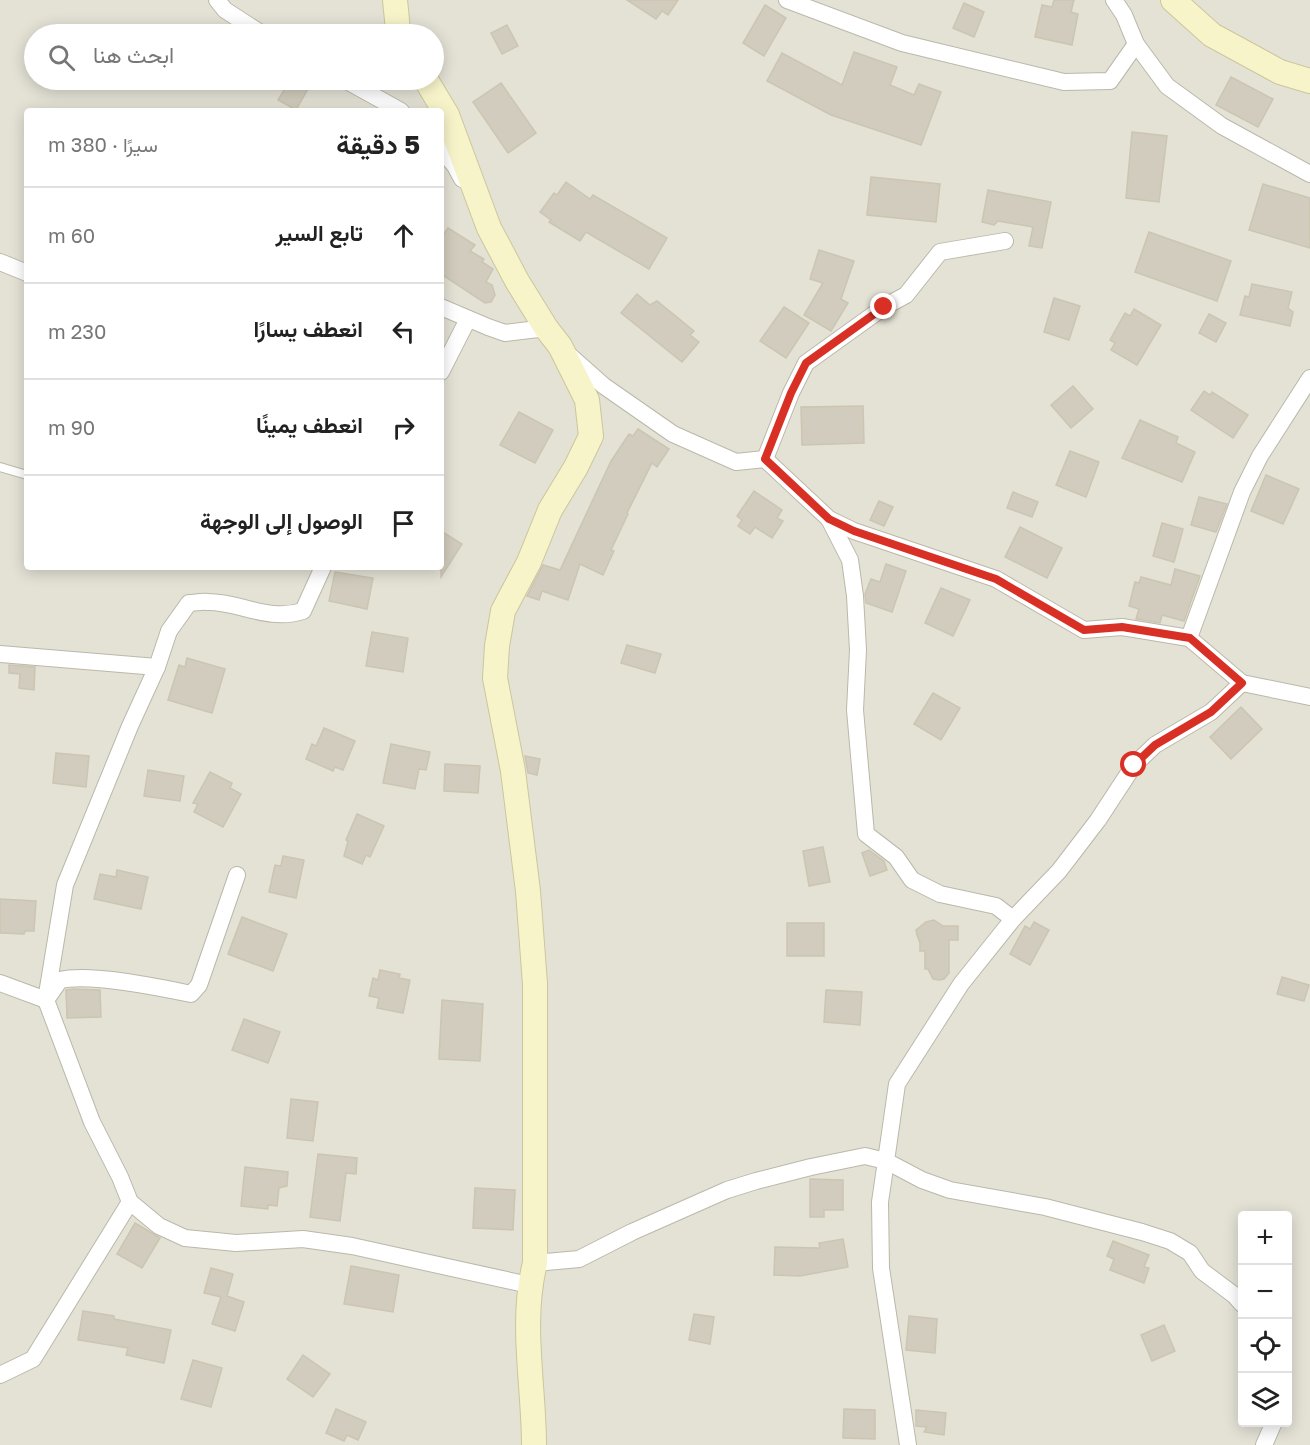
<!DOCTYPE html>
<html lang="ar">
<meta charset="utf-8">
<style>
body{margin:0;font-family:"Golos Text",Vazirmatn,sans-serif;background:#f2f2f2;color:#222;direction:rtl}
.controls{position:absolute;right:18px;bottom:18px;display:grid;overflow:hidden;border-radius:6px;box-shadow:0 3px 15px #0003}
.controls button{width:54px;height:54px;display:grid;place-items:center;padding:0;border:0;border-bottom:2px solid #e0e0e0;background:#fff;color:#222;font:30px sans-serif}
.stop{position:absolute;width:18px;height:18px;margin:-14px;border:4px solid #d93025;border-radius:50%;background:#fff}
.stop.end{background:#d93025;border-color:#fff;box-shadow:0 2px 6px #0008}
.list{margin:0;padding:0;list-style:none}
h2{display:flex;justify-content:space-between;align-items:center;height:78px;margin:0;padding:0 24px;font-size:26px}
h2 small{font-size:20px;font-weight:400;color:#767676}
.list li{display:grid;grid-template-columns:39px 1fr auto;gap:18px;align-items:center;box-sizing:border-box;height:96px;padding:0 24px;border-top:2px solid #e0e0e0}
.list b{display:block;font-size:22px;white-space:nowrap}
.list em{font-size:20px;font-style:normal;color:#767676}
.icon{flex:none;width:33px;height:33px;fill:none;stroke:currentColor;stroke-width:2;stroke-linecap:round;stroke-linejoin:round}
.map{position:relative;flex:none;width:1310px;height:1445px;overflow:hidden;direction:ltr}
.search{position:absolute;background:#fff;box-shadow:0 3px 15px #0003;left:24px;top:24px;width:420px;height:66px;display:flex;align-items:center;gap:15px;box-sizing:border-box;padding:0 21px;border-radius:33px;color:#767676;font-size:22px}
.panel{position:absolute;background:#fff;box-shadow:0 3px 15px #0003;left:24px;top:108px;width:420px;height:462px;border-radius:6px;direction:rtl}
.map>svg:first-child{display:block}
.residential{fill:#e4e2d5;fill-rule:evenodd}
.building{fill:#d1ccbd;stroke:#cbc5b1;stroke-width:1.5}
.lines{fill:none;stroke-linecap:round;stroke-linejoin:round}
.lane-casing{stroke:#bbb8aa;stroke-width:10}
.street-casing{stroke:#bbb8aa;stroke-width:18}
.secondary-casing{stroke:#cbc69b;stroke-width:26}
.lane{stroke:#fff;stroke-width:8}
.street{stroke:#fff;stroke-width:16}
.secondary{stroke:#f8f4ca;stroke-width:24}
.route{stroke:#d93025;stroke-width:8}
</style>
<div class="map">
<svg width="1310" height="1445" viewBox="0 0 1310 1445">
<rect width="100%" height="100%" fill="#f1efe7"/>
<path class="residential" d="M 0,0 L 1310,0 L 1310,1445 L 0,1445 ZM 34,34 L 434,34 L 434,80 L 34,80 ZM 27,111 L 441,111 L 441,567 L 27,567 ZM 1242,1216 L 1288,1216 L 1288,1422 L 1242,1422 Z"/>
<g class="building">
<path d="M 627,0 L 678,0 L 668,15 L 662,11 L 656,19 Z"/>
<path d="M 1054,0 L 1074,0 L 1071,12 L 1078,14 L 1072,45 L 1035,37 L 1042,5 L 1052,7 Z"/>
<path d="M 964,3 L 984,12 L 974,37 L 953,28 Z"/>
<path d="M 765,5 L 786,18 L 764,56 L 743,43 Z"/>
<path d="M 507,25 L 518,46 L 502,54 L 491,33 Z"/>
<path d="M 854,52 L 897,67 L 890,85 L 914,95 L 919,84 L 941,92 L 921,145 L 831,115 L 767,81 L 782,53 L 842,85 Z"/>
<path d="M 1231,77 L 1273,99 L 1258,127 L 1216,105 Z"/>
<path d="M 290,80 L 313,80 L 296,110 L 278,100 Z"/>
<path d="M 501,83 L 536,133 L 508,153 L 473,102 Z"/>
<path d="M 1132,132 L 1167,136 L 1159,202 L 1126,198 Z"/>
<path d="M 871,177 L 940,184 L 936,222 L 867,215 Z"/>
<path d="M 566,182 L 590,199 L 593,195 L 667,238 L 649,269 L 586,232 L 580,241 L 549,222 L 551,220 L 540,212 L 554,193 L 557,195 Z"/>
<path d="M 1263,184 L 1310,198 L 1310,248 L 1249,230 Z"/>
<path d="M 988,190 L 1051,202 L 1042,248 L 1029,246 L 1033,227 L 998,221 L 994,225 L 982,222 Z"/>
<path d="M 448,228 L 475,245 L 470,251 L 484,259 L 482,262 L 493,269 L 486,282 L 492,285 L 495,295 L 491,302 L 485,303 L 441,274 L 441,238 Z"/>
<path d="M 1149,232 L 1231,261 L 1217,301 L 1135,272 Z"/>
<path d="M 819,250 L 854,261 L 841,299 L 848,303 L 831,331 L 804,315 L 823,283 L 810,279 Z"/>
<path d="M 1252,284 L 1292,292 L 1288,308 L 1293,312 L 1290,326 L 1240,315 L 1245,296 L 1249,297 Z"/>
<path d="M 637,294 L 650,305 L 657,301 L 694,331 L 690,335 L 699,342 L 682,362 L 621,313 Z"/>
<path d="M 1054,298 L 1080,306 L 1069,340 L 1044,332 Z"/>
<path d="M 784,307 L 809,323 L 786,358 L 760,341 Z"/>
<path d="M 1134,309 L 1161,325 L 1137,365 L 1111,350 L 1115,343 L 1110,340 L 1125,313 L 1130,316 Z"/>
<path d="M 1209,314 L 1226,323 L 1216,342 L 1199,333 Z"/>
<path d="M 1073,386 L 1093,409 L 1071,428 L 1051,405 Z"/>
<path d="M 1204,391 L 1210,395 L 1212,392 L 1248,415 L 1233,438 L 1191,410 Z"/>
<path d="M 863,406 L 864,443 L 802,445 L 801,407 Z"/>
<path d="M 519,412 L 553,430 L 535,463 L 500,445 Z"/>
<path d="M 1140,420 L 1178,437 L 1176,443 L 1195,452 L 1182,482 L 1122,458 Z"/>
<path d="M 638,429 L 669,449 L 657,467 L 652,463 L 627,513 L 628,514 L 611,550 L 614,551 L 603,575 L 580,564 L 568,600 L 542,591 L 539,600 L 527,596 L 543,565 L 560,570 L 611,461 L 629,434 L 633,436 Z"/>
<path d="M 1070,451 L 1099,462 L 1086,497 L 1056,485 Z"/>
<path d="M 1266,475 L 1299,489 L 1283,524 L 1251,511 Z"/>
<path d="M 754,491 L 782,510 L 777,518 L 783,521 L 772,538 L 755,527 L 750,534 L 738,526 L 742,520 L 737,516 Z"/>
<path d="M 1013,492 L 1038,502 L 1032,517 L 1007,508 Z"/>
<path d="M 1199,497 L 1227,504 L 1216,532 L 1191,525 Z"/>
<path d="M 879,501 L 893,507 L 884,526 L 870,520 Z"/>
<path d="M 1162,523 L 1183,529 L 1174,562 L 1153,556 Z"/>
<path d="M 1020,527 L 1062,548 L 1047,578 L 1005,557 Z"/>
<path d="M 441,531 L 462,544 L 441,577 Z"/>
<path d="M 886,564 L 906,571 L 892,612 L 866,603 L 865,594 L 871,579 L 880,582 Z"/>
<path d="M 1175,569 L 1200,576 L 1184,621 L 1162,615 L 1160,623 L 1136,619 L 1139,609 L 1129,606 L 1135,582 L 1139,583 L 1141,577 L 1171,585 Z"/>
<path d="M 335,572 L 373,578 L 367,609 L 329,601 Z"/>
<path d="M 941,588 L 970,600 L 953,636 L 925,623 Z"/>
<path d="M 372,632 L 408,638 L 403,672 L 366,666 Z"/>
<path d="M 627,645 L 661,654 L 655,673 L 621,663 Z"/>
<path d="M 187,658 L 225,669 L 212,713 L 168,700 L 179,665 L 185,667 Z"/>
<path d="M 9,665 L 35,667 L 34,690 L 19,688 L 20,674 L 9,673 Z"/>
<path d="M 933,693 L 960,708 L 941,740 L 914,724 Z"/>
<path d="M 1241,707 L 1262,729 L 1231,759 L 1210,737 Z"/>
<path d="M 324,728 L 355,741 L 343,770 L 335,767 L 333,771 L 306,759 L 312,744 L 316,746 Z"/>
<path d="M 391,744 L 430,752 L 426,770 L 419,769 L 415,789 L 383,783 Z"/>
<path d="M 56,753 L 89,756 L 86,787 L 53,783 Z"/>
<path d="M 525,756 L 540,759 L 537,775 L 528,773 Z"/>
<path d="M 445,764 L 480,766 L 478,793 L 444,791 Z"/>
<path d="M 148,770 L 184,776 L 180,801 L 144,796 Z"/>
<path d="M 210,772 L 232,783 L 230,788 L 241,794 L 223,827 L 194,812 L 198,804 L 193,803 Z"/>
<path d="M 357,814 L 384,826 L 370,857 L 366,855 L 362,864 L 344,856 L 348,841 L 346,840 Z"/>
<path d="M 823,847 L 830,882 L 809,886 L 803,851 Z"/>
<path d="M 869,850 L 884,861 L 887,870 L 870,876 L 862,853 Z"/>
<path d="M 283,856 L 304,860 L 296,898 L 269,892 L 275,865 L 281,866 Z"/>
<path d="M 117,870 L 148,877 L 141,909 L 94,899 L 100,874 L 116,877 Z"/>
<path d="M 0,899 L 36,901 L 34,931 L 25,931 L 24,934 L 0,933 Z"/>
<path d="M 242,917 L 287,934 L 273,971 L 228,954 Z"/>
<path d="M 934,920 L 943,926 L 958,926 L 958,940 L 949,940 L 949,973 L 944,979 L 939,980 L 933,979 L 928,969 L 925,969 L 925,951 L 920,951 L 920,943 L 917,935 L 916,930 L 926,922 Z"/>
<path d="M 1034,922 L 1049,930 L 1030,965 L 1010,954 L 1025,926 L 1030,929 Z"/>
<rect x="787" y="923" width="37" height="33"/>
<path d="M 380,970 L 400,974 L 399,978 L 410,980 L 403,1013 L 377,1008 L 379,998 L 369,996 L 373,978 L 378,980 Z"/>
<path d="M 1282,977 L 1309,985 L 1304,1001 L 1277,994 Z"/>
<path d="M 74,989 L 100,990 L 101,1017 L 67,1018 L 66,990 Z"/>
<path d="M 826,990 L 862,992 L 860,1025 L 824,1022 Z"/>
<path d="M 442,1000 L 483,1004 L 480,1061 L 439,1059 Z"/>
<path d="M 244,1019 L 280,1032 L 268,1063 L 232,1050 Z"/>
<path d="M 291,1099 L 318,1102 L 313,1141 L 287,1138 Z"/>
<path d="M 318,1154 L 357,1158 L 356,1174 L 346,1173 L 340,1221 L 310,1217 Z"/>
<path d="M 245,1167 L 288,1172 L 287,1186 L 279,1188 L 277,1206 L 268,1205 L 268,1209 L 241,1206 Z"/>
<path d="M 810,1179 L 843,1180 L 843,1210 L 824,1210 L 824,1217 L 810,1217 Z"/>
<path d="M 475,1188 L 515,1190 L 513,1230 L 473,1228 Z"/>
<path d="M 135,1223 L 160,1238 L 142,1268 L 117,1254 Z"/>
<path d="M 843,1239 L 848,1267 L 800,1276 L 774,1275 L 775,1247 L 820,1248 L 819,1243 Z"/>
<path d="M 1113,1241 L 1149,1255 L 1144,1267 L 1149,1268 L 1144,1283 L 1110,1270 L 1114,1259 L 1107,1256 Z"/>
<path d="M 351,1266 L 399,1275 L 393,1312 L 344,1304 Z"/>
<path d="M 211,1268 L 233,1274 L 227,1296 L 244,1302 L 235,1331 L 212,1324 L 221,1297 L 204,1293 Z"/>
<path d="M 83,1311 L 114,1316 L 114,1319 L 171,1330 L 164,1363 L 126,1355 L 128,1348 L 78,1340 Z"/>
<path d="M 694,1314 L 714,1317 L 710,1344 L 689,1340 Z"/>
<path d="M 909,1316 L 937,1319 L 935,1353 L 906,1350 Z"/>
<path d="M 1164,1325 L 1175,1351 L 1152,1361 L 1141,1335 Z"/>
<path d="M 303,1355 L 330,1374 L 313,1397 L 287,1379 Z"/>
<path d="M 193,1360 L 222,1368 L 211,1407 L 181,1399 Z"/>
<path d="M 336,1409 L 366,1422 L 358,1440 L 347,1435 L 344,1441 L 326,1433 Z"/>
<path d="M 844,1409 L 875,1410 L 875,1439 L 843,1438 Z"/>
<path d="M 916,1410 L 946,1413 L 944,1435 L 924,1432 L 927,1427 L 916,1426 Z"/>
</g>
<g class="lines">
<defs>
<path id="lane" d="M 0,467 L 27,475"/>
<g id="street">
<path d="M 217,0 L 225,10 L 262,34"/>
<path d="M 787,0 L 902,43 L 1064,82 L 1110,81 L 1136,44 L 1124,15 L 1114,0"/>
<path d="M 1136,44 L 1167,86 L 1222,126 L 1310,174"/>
<path d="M 345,80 L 401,111"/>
<path d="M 441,149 L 455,166 L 462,179"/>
<path d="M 1005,241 L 940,252 L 906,295 L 884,307 L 806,363 L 791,393 L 765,459 L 829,519 L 854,531 L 996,579 L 1084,630 L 1122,627 L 1189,638 L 1242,492 L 1260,456 L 1310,378"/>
<path d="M 0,262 L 27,273"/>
<path d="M 441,307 L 488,327 L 505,333 L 546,328"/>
<path d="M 569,355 L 604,386 L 673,434 L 736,462 L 765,459"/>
<path d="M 441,372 L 468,319"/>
<path d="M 829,519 L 850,560 L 855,596 L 858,650 L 855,710 L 866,834 L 896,857 L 912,880 L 940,894 L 996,906 L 1013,919 L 1059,871 L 1098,820 L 1134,765 L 1155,745 L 1211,712 L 1242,683 L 1189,638"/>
<path d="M 0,654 L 157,667"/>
<path d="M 1242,683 L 1310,697"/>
<path d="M 237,875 L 199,985 L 191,994 C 158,987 91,973 60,980 L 46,1000 L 92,1122 L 120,1177 L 130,1202 L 159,1226 L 185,1238 L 236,1243 L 303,1239 L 352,1246 L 529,1285"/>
<path d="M 1013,919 L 961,984 L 897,1084 L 886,1161 L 922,1180 L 950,1190 L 1045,1207 L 1142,1232 L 1170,1241 L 1190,1253 L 1202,1271 L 1234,1295 L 1242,1304"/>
<path d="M 0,983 L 46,1000 L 65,885 L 130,726 L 157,667 L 169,631 L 189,603 C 195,603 202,601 208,602 C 241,602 268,622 303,611 L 323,567"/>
<path d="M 535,1263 L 579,1259 L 632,1232 L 727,1190 L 756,1181 L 811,1167 L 865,1156 L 886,1161 L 880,1202 L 881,1268 L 908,1445"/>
<path d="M 0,1375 L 33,1359 L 130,1202"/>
<path d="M 1264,1445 L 1274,1422"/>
</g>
<g id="secondary">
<path d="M 395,0 L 398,30 L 400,34"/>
<path d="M 1173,0 L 1212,35 L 1280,72 L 1310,81"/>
<path d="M 426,80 L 447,115 L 489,228 L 517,281 L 546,328 L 560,346 L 587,400 L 591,436 L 576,467 L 550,510 L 529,562 L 503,611 L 497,646 L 495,678 L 513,771 L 528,891 L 535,984 L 535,1263 C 520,1322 534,1386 534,1445"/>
</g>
</defs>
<use href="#lane" class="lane-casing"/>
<use href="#street" class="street-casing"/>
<use href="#secondary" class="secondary-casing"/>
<use href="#lane" class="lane"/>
<use href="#street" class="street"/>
<use href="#secondary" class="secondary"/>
</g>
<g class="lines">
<path class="route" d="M 884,307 L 806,363 L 791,393 L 765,459 L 829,519 L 854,531 L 996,579 L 1084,630 L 1122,627 L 1190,638 L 1242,683 L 1211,712 L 1155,745 L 1134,765"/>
</g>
</svg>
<div class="controls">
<button>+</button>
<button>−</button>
<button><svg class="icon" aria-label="locate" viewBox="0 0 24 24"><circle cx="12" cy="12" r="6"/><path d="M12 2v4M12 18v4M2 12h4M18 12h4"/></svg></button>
<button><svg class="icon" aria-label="layers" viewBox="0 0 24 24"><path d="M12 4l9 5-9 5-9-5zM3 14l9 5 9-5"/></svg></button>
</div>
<div class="stop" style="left:1134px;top:765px"></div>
<div class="stop end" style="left:884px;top:307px"></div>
<div class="search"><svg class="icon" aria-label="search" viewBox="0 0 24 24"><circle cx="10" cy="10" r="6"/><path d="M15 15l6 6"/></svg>ابحث هنا</div>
<section class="panel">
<h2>5 دقيقة<small>سيرًا · 380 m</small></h2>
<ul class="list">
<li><svg class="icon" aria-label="ahead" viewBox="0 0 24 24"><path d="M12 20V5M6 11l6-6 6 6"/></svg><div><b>تابع السير</b></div><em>60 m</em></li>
<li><svg class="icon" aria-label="left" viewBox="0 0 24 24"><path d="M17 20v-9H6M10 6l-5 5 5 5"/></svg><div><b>انعطف يسارًا</b></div><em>230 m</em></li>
<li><svg class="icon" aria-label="right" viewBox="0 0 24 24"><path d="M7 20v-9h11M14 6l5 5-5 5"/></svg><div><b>انعطف يمينًا</b></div><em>90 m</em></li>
<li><svg class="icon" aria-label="arrive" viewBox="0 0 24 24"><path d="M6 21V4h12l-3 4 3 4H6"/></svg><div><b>الوصول إلى الوجهة</b></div></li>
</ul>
</section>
</div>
